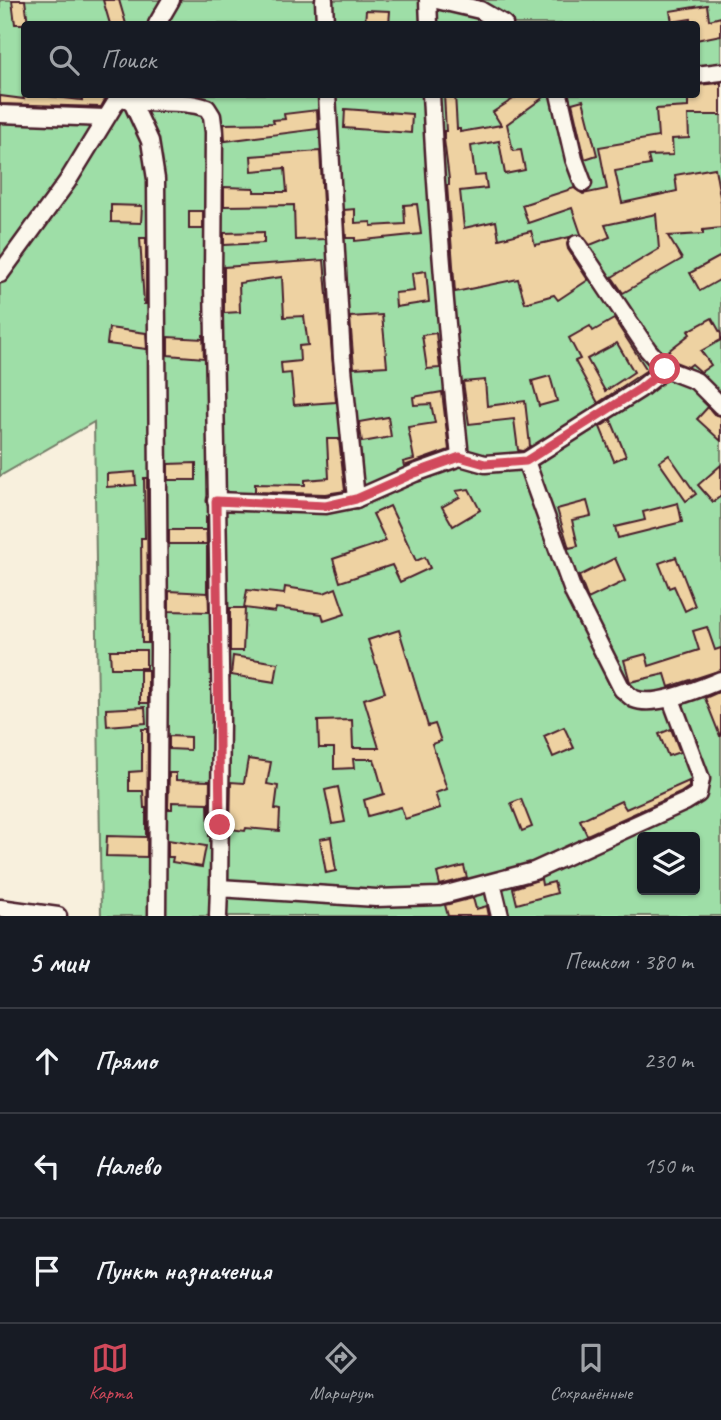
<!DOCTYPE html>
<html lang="ru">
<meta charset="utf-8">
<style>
body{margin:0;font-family:Caveat,sans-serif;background:#20242c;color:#f1f3f6}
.controls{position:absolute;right:21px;bottom:21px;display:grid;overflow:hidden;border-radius:7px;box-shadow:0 2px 5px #0004}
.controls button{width:63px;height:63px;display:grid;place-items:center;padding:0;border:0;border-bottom:2px solid #363941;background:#171b24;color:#f1f3f6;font:35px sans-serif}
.stop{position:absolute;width:21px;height:21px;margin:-16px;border:5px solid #d1495b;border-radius:50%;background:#fff}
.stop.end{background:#d1495b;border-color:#fff;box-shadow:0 2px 7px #0008}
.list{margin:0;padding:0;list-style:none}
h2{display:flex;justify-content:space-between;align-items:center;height:91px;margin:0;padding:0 28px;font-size:30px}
h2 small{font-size:23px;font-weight:400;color:#9ea1a6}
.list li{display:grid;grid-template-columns:46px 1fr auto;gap:21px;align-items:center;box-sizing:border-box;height:105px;padding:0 28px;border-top:2px solid #363941}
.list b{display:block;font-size:26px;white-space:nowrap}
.list em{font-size:23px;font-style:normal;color:#9ea1a6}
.icon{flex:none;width:38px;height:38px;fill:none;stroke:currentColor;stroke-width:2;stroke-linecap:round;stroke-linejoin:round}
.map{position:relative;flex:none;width:721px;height:916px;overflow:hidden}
.search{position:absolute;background:#171b24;box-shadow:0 2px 5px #0004;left:21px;right:21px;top:21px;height:77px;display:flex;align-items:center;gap:18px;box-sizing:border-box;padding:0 24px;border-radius:7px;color:#9ea1a6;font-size:26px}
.sheet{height:406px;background:#171b24}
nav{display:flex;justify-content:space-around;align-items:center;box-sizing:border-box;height:98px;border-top:2px solid #363941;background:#171b24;font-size:19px;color:#9ea1a6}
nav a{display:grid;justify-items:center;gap:4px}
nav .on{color:#d1495b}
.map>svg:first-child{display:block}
.green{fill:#9edea7;stroke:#747e69;stroke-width:2;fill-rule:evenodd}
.building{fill:#eed2a2;stroke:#4a1f2b;stroke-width:2;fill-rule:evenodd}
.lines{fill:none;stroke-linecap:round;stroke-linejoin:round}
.minor-casing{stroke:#4a1f2b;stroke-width:21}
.minor{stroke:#fbf7ec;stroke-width:16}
.route{stroke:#d1495b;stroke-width:9}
</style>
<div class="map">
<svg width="721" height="916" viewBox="0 0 721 916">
<rect width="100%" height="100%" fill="#f8f0dd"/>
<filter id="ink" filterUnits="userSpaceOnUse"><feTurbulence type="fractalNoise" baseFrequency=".0143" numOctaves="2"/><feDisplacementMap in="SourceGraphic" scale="14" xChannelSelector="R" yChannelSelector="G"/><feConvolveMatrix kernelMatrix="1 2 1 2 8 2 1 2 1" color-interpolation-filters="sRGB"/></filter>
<g filter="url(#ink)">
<path class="green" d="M 0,0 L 721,0 L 721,916 L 101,916 L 94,422 L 0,476 ZM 24,24 L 696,24 L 696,94 L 24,94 ZM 642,837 L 695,837 L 695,890 L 642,890 Z"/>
<g class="building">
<path d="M 12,0 L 25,0 L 28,24 L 15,24 Z"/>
<path d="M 103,0 L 119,0 L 126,24 L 110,24 Z"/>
<path d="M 707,5 L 709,20 L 721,17 L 721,35 L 696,40 L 696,24 L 692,24 L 691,19 L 672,22 L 670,11 Z"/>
<path d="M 366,10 L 390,11 L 389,24 L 365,24 Z"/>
<path d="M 721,83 L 721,115 L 688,115 L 689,138 L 672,139 L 673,155 L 648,156 L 650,165 L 615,171 L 622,203 L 677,191 L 675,175 L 715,168 L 721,202 L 721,228 L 703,230 L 703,234 L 668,236 L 682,259 L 623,293 L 612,277 L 659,249 L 656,214 L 605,225 L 610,237 L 590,245 L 581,234 L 572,208 L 528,223 L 522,205 L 574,188 L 583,194 L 607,189 L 599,147 L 658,137 L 656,109 L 688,107 L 688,94 L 696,94 L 696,85 Z"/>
<path d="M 23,93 L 82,100 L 82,95 L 106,98 L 101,107 L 0,104 L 0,96 L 24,99 Z"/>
<path d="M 444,94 L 455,94 L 457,129 L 460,129 L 460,132 L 501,125 L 493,112 L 521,94 L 548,94 L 507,124 L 513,151 L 521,150 L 525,170 L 505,174 L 499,141 L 471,146 L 475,176 L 485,175 L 487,188 L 460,191 L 464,228 L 496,221 L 499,239 L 531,231 L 535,245 L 570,237 L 567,244 L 568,249 L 588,280 L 558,300 L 554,295 L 525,303 L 518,279 L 455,292 L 447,185 L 449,185 L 449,179 L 444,139 L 444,131 L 446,131 Z"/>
<path d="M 583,100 L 597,155 L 585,159 L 572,103 Z"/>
<path d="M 345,109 L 412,114 L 411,133 L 344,128 Z"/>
<path d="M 317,110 L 318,129 L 225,141 L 224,124 L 274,123 L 273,120 L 285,119 L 284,114 Z"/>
<path d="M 320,151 L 325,239 L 295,240 L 294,205 L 224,206 L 224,187 L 254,188 L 254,192 L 287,192 L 285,168 L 252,171 L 251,156 Z"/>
<path d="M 417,204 L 421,234 L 355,241 L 355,238 L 346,238 L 344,210 L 355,209 L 355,223 L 371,222 L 371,226 L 405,224 L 404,205 Z"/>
<path d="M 111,205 L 142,206 L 141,223 L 111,222 Z"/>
<rect x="189" y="211" width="14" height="18"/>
<path d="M 264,232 L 264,243 L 224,245 L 224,233 Z"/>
<path d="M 140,238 L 146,238 L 146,304 L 144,304 Z"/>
<path d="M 721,256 L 721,279 L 700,291 L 690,273 Z"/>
<path d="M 324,260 L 336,402 L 294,405 L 291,373 L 282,374 L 281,363 L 300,361 L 299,346 L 308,345 L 304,316 L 284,317 L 282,277 L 239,283 L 240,312 L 224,313 L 224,267 Z"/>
<path d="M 426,271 L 429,302 L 396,307 L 395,293 L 414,291 L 412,273 Z"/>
<path d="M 382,315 L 387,366 L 354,368 L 350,317 Z"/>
<path d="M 712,318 L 721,334 L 721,340 L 701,351 L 711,365 L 701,372 L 692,364 L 688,367 L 675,362 L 667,352 L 690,334 L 688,331 Z"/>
<path d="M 614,319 L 647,370 L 598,403 L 575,361 L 580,359 L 569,338 L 590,326 L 593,331 ZM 617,343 L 634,372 L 605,391 L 587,359 Z"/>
<path d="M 109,328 L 146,333 L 147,349 L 107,344 Z"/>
<path d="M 436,333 L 440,368 L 427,369 L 422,335 Z"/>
<path d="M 203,334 L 204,358 L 168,355 L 168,337 L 203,339 Z"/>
<path d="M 550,376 L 557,401 L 539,406 L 532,381 Z"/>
<path d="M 485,380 L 487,406 L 525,401 L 530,446 L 523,451 L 518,450 L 514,419 L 469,424 L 463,382 Z"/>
<path d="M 442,392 L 449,450 L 404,466 L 403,462 L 414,459 L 408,427 L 435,423 L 431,404 L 414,405 L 413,397 Z"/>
<path d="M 708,407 L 714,414 L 721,416 L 721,441 L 697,419 Z"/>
<path d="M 388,417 L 391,437 L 362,442 L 359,422 Z"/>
<path d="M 611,420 L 626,456 L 614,461 L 600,427 Z"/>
<path d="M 327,439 L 339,439 L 345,491 L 325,494 L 255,492 L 255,484 L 305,485 L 305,480 L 329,478 Z"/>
<path d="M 669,455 L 696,494 L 686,501 L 659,462 Z"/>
<path d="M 196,463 L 196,480 L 168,480 L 168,464 Z"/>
<path d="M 721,465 L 721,496 L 713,502 L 698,485 Z"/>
<path d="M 135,472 L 136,485 L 107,487 L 107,474 Z"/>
<path d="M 144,478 L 147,478 L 148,643 L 142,643 L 141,538 L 145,538 Z"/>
<path d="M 469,489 L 480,510 L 453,526 L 442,507 L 460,497 L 456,491 Z"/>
<path d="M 587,501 L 591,516 L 572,520 L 578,546 L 569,548 L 557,509 Z"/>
<path d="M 678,503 L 682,522 L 618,538 L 615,527 L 645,520 L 643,512 Z"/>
<path d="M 390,506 L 416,561 L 425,557 L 430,568 L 400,582 L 392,565 L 340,582 L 333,559 L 386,541 L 373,514 Z"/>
<path d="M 206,516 L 209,612 L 169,611 L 169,591 L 207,593 L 207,544 L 169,544 L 169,530 L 206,530 Z"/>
<path d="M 676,557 L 695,606 L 685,611 L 674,586 L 669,588 L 659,563 Z"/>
<path d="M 615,558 L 625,581 L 588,599 L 579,576 Z"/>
<path d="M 285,587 L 324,593 L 336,588 L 345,614 L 324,621 L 322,614 L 276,608 L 275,612 L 244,608 L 247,590 L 284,594 Z"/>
<path d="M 230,608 L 245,608 L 243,651 L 230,651 Z"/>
<path d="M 707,627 L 715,650 L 721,648 L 721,670 L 669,687 L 665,674 L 630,682 L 624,660 L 646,654 L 649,666 L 699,650 L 693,631 Z"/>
<path d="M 399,630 L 428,726 L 435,724 L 441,741 L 432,744 L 447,789 L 435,793 L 440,808 L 405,819 L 401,807 L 368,816 L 364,800 L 384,794 L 374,759 L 353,759 L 354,768 L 334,769 L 334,748 L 319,748 L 318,721 L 352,720 L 353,748 L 379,748 L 364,699 L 385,692 L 368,640 Z"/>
<path d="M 110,650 L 146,650 L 146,668 L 111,668 Z"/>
<path d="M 233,656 L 278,663 L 275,682 L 231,675 Z"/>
<rect x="140" y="670" width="8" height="33"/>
<path d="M 721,691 L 721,736 L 720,736 L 705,698 Z"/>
<path d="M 145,707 L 146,723 L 107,726 L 106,709 Z"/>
<path d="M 564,727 L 574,748 L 553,757 L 544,736 Z"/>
<path d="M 142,729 L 148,729 L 147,857 L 106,856 L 107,836 L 146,837 L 146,808 L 144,808 L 143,791 L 129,791 L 129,772 L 142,771 Z"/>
<path d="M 671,729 L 680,752 L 668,756 L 659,734 Z"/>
<path d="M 169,736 L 190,737 L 190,750 L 169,749 Z"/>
<path d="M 248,759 L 271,762 L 267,784 L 278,786 L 275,809 L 280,810 L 279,831 L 246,828 L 245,831 L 230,829 L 231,782 L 244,783 Z"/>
<path d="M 169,773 L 176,773 L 176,780 L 210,781 L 209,837 L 208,803 L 172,802 L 172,809 L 168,809 Z"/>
<path d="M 689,781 L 689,787 L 680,793 L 587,835 L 580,820 L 621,801 L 626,809 Z"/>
<path d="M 338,787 L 345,822 L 332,824 L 325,790 Z"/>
<path d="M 521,799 L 532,827 L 522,831 L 511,803 Z"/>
<path d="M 331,837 L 336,871 L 326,873 L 320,839 Z"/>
<path d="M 168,840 L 206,846 L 202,867 L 172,862 L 173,857 L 168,857 Z"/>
<path d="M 464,866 L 467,878 L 440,885 L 437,873 Z"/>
<path d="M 541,879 L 542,885 L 554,882 L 557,893 L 517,904 L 513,888 Z"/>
<path d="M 473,898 L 476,909 L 487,906 L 489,916 L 448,916 L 445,905 Z"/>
</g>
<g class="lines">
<defs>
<g id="minor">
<path d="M 324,0 L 325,24"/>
<path d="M 428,0 L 429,24"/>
<path d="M 437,0 L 480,10 L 504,24"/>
<path d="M 157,24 L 171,0"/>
<path d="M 696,75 L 721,72"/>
<path d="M 327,94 L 342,358 L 356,499 L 415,473 L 460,457 L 485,464 L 526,461 L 640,389 L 665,369"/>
<path d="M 431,94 C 437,216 447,336 460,457"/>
<path d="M 559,94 L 574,159 L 583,183"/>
<path d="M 119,97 C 148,108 176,97 207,108 L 212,116 L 214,132 L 213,283 L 221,721 L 219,888"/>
<path d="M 132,102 L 150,141 L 156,179 L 159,649 L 157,916"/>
<path d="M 0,114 L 105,118"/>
<path d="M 577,244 L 648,350 L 665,369 L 696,381 L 721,406"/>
<path d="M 0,274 L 67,182 L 121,94"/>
<path d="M 526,461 L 574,594 L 622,689 C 626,692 630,697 634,699 C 655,708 701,688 721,680"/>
<path d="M 216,501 L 326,505 L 356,499"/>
<path d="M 492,883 L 500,916"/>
<path d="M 0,908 L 58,916"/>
<path d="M 218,916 L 219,888 L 376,898 L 439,896 L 534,871 L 685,802 L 698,794 L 701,779 L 671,699"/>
</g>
</defs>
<use href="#minor" class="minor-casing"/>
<use href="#minor" class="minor"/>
</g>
</g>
<g class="lines" filter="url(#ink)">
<path class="route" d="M 220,825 L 216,501 L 326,506 L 356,499 L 415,473 L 460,457 L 485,464 L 526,461 L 640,389 L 665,369"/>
</g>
</svg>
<div class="controls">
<button><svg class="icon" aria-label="layers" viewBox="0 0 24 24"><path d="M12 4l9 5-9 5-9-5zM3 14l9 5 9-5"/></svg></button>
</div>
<div class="stop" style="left:665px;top:369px"></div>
<div class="stop end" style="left:220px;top:825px"></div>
<div class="search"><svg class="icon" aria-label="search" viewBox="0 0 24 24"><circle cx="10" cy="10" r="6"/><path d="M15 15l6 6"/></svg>Поиск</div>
</div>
<section class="sheet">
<h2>5 мин<small>Пешком · 380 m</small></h2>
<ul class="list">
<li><svg class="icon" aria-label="ahead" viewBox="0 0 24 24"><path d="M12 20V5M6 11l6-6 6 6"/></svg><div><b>Прямо</b></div><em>230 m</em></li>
<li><svg class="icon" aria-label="left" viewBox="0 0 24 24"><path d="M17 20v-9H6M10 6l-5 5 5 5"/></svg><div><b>Налево</b></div><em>150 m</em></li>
<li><svg class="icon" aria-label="arrive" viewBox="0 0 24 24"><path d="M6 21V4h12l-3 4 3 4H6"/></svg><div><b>Пункт назначения</b></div></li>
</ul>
</section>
<nav>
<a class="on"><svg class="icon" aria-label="map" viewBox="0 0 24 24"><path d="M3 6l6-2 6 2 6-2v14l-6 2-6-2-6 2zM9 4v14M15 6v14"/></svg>Карта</a>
<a><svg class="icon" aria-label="directions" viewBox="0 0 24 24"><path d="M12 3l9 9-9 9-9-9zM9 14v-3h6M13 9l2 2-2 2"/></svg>Маршрут</a>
<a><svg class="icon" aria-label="saved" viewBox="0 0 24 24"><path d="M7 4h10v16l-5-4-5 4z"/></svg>Сохранённые</a>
</nav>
